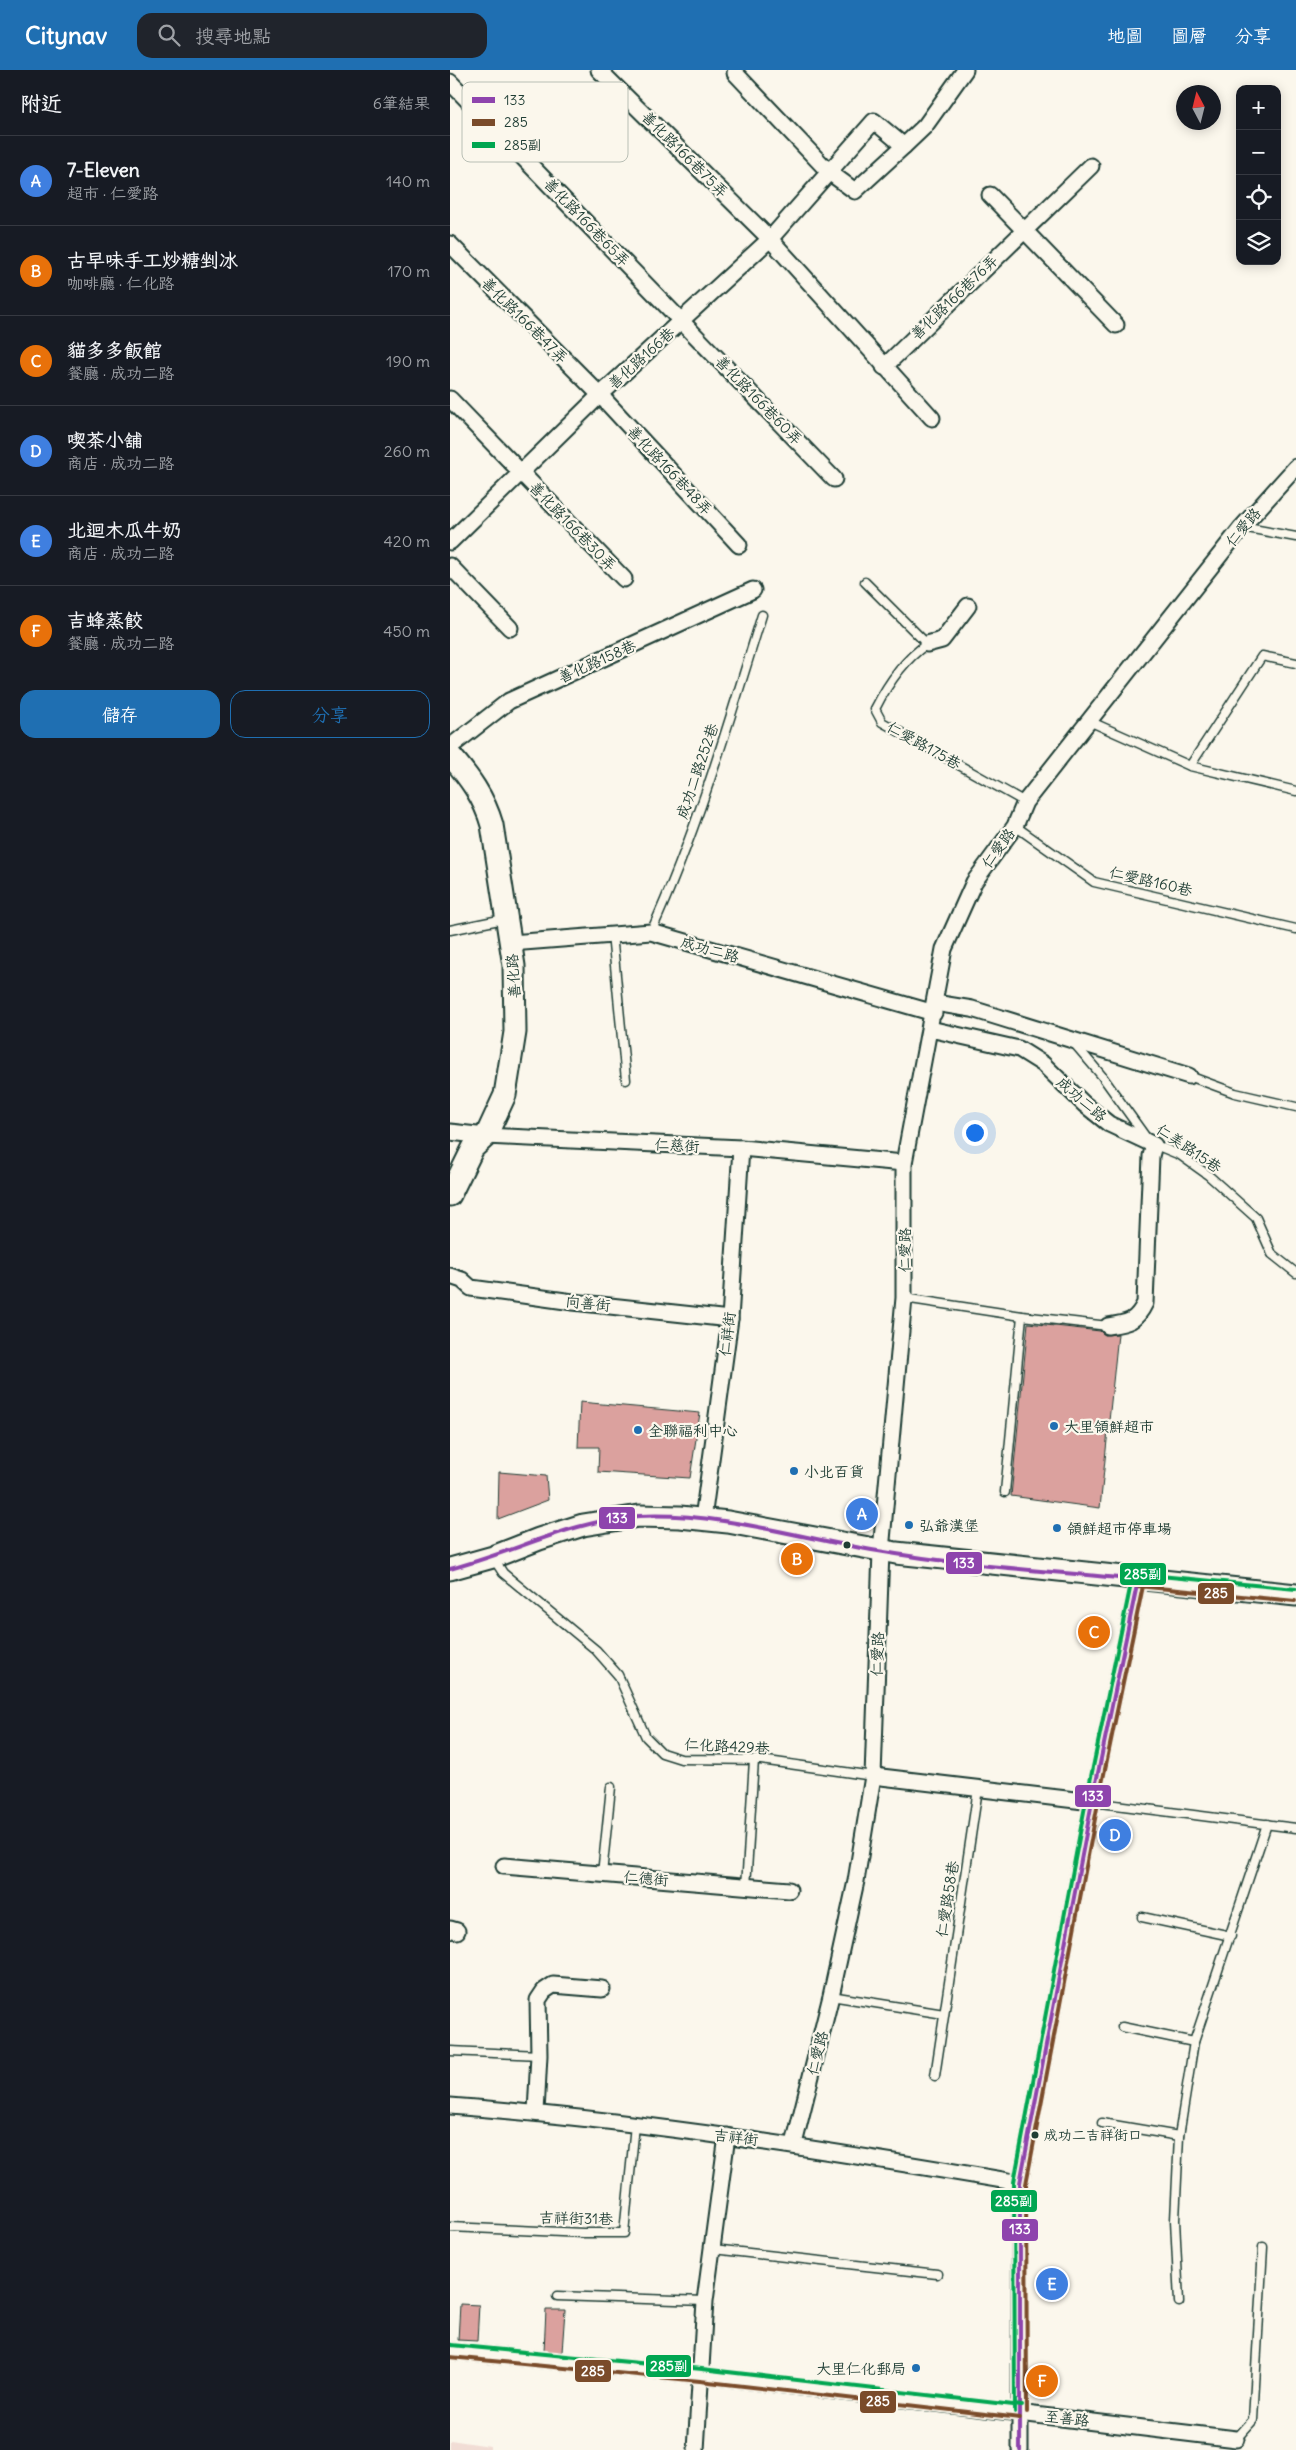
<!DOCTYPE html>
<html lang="zh-TW">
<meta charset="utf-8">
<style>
body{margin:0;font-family:Delius,"LXGW WenKai TC",sans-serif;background:#20242c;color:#f1f3f6}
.controls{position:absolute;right:15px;top:15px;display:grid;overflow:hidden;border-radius:10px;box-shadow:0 2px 12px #0003}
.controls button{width:45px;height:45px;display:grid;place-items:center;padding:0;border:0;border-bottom:1px solid #363941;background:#171b24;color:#f1f3f6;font:25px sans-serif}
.compass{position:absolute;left:726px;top:15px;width:45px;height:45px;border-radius:50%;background:#171b24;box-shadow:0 2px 12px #0003;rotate:353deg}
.you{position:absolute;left:524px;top:1062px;width:18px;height:18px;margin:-12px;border:4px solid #fff;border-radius:50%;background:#1a73e8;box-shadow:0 0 0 8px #1a73e833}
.badge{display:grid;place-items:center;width:32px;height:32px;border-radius:50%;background:#1f6fb2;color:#fff;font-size:16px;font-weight:700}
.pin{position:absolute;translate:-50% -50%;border:2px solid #fff;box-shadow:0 1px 5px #0006}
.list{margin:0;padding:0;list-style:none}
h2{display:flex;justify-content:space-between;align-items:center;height:65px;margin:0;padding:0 20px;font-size:21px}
h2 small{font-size:16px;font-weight:400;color:#9ea1a6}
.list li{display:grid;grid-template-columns:32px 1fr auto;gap:15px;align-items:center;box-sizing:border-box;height:90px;padding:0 20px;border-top:1px solid #363941}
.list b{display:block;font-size:19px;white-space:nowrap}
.list p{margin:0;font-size:16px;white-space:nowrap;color:#9ea1a6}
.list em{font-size:16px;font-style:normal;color:#9ea1a6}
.actions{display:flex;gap:10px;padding:15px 20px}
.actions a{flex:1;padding:11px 0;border:1px solid #1f6fb2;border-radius:15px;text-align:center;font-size:18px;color:#1f6fb2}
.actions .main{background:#1f6fb2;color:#fff}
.icon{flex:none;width:28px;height:28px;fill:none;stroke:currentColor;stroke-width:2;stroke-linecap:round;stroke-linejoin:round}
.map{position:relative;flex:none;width:846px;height:2380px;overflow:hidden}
header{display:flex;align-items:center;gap:30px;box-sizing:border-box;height:70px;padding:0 25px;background:#1f6fb2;color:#fff}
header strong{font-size:24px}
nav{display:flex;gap:28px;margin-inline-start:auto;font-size:18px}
.search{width:350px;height:45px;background:#20242c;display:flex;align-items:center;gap:12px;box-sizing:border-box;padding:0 18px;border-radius:15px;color:#9ea1a6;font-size:19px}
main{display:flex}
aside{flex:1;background:#171b24}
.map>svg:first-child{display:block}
.built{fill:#f1ddd5}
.building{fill:#dba19e;stroke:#1f3d34}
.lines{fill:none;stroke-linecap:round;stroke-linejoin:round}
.lane-casing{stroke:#1f3d34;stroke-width:11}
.street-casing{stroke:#1f3d34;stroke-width:19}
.secondary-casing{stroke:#1f3d34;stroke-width:25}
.lane{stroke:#fbf7ec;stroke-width:8}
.street{stroke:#fbf7ec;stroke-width:15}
.secondary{stroke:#fbf7ec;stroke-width:21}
.bus-1-casing{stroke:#fbf7ec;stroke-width:8}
.bus-2-casing{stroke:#fbf7ec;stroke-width:8}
.bus-3-casing{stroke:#fbf7ec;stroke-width:8}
.bus-1{stroke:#8e44ad;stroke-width:4}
.bus-2{stroke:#7a4b2a;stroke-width:4}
.bus-3{stroke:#00a651;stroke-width:4}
.poi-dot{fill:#1f6fb2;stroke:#fbf7ec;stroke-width:2}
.bus-dot{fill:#1f3d34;stroke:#fbf7ec;stroke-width:2}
.labels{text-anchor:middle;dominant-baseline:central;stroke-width:4.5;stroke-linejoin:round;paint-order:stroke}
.bus-label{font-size:14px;fill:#1f3d34;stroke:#fbf7ec;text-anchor:start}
.street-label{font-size:15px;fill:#1f3d34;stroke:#fbf7ec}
.poi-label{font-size:15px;fill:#1f3d34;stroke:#fbf7ec;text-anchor:start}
.key{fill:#fbf7ec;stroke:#b9bfb5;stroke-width:1}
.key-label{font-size:14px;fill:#1f3d34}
.line-badge{stroke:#fbf7ec;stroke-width:2}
.badge-label{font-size:14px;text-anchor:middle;font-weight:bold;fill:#fff}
</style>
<header>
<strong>Citynav</strong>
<div class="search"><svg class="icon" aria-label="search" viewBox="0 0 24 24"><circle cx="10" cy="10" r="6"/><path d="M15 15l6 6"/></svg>搜尋地點</div>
<nav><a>地圖</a><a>圖層</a><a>分享</a></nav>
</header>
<main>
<aside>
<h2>附近<small>6筆結果</small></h2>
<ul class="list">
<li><span class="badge" style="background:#3f7fe0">A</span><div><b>7-Eleven</b><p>超市 · 仁愛路</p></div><em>140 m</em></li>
<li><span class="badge" style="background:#e8710a">B</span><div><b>古早味手工炒糖剉冰</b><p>咖啡廳 · 仁化路</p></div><em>170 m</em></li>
<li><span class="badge" style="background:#e8710a">C</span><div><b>貓多多飯館</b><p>餐廳 · 成功二路</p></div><em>190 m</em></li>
<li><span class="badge" style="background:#3f7fe0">D</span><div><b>喫茶小舖</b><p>商店 · 成功二路</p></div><em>260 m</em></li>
<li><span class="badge" style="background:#3f7fe0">E</span><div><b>北迴木瓜牛奶</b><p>商店 · 成功二路</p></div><em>420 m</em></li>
<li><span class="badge" style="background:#e8710a">F</span><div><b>吉蜂蒸餃</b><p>餐廳 · 成功二路</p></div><em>450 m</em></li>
</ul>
<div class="actions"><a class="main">儲存</a><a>分享</a></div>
</aside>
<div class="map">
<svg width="846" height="2380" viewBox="0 0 846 2380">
<rect width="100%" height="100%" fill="#fbf7ec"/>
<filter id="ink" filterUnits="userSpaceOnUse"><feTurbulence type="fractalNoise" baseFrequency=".02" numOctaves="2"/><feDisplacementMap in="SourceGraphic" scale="10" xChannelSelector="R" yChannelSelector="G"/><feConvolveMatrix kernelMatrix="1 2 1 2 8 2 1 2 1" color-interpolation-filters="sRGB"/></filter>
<g filter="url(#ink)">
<path class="built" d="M 0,2370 L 40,2376 L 40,2380 L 0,2380 Z"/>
<g class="building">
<path d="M 578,1253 L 650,1261 L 655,1265 L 668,1264 L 650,1438 L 561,1426 Z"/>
<path d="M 130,1332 L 250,1343 L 240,1408 L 148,1402 L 149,1377 L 128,1377 Z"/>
<path d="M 49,1402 L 96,1406 L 98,1430 L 48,1449 Z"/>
<path d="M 10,2234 L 29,2235 L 27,2271 L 8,2270 Z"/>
<path d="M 96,2240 L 115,2240 L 112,2282 L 94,2281 Z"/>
</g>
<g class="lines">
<defs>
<g id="lane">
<path d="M 792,457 L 846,467"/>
<path d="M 415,512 L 477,574 C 455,589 437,615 425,639 L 432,652 L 575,732"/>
<path d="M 639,651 L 740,696 L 846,721"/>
<path d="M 740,696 L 812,586 L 846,593"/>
<path d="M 565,756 L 644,812 L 846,859"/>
<path d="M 0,860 L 54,849"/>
<path d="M 201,862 C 247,761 279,652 312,545"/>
<path d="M 162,864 L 176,1010"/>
<path d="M 623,972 L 652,1006 L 695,1066"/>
<path d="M 739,1006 L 785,1023 L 846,1037"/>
<path d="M 703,1074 L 730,1085 L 758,1105 L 806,1148 L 822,1184 L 846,1203"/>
<path d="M 454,1228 L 572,1246 L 658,1256"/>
<path d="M 555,1422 L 572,1246"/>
<path d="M 44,1489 L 53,1503 L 146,1580 L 168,1605 L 196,1667 L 212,1683 L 231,1689 L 311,1690 L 423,1706"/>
<path d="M 642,1732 L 846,1758"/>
<path d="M 152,1804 L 161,1717"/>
<path d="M 296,1817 L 304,1690"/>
<path d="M 692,1847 L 781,1866"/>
<path d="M 381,1926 L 494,1944"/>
<path d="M 672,1957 L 744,1972"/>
<path d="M 0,1981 L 89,1985"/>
<path d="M 485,2006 L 528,1719"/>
<path d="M 652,2053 L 729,2066"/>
<path d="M 0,2157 L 133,2163 L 174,2163 L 185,2055"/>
<path d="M 263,2179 L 487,2204"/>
<path d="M 107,2226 L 255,2231"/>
<path d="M 729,2232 L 725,2150 L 729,2066 L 744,1972 L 817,1754"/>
<path d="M 786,2369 L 803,2350 L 813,2177"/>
</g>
<g id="street">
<path d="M 149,0 L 320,169 L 482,348"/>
<path d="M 285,3 L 379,102 L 405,121 L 454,76"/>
<path d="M 0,12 L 384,409"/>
<path d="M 540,125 L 666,255"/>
<path d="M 0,174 L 150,325 L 289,475"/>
<path d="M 434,297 L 641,96"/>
<path d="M 0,329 L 174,509"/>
<path d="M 0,472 L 150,325 L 320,169 L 424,51 L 454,76 L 475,56 L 515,0"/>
<path d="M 0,496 L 60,558"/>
<path d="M 477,574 L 492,570 L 518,536"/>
<path d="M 0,677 L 59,631 L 303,520"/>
<path d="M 61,873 L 201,862 L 484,943"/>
<path d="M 485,933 L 522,939 L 739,1006"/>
<path d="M 480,959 L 569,979 L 593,994 L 634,1034 L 659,1054 L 704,1075 L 701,1086 L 695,1233 C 686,1252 678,1253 658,1256"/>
<path d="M 0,1062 L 36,1066 L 291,1078 L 454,1093"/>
<path d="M 0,1206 L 12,1210 L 21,1218 L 123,1232 L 280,1249"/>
<path d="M 253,1449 L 280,1249 L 291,1078"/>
<path d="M 423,1706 L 642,1732"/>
<path d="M 54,1796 L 339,1820"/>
<path d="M 0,1859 L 7,1861"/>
<path d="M 0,2036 C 191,2050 381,2081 570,2113"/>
<path d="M 86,2042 L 89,1985 L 88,1930 L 94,1921 L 103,1915 L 152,1919"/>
<path d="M 344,2074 L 381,1926 L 406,1811 L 423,1706 L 431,1481 L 454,1228 L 454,1093 L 494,879 L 524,812 L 565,756 L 575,732 L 792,457 L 846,397"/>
<path d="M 0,2281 L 251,2305 L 786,2369"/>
<path d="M 246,2380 L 255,2231 L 277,2066"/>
<path d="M 570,2380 L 570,2113 L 642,1732 L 688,1510"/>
</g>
<g id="secondary">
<path d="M 0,685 C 19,707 34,727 42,755 L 64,896 L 65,962 L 55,1025 L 36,1066 L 23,1078 L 0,1125"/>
<path d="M 0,1499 L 43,1487 L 89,1469 L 133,1455 L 189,1446 L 230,1447 L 278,1452 L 446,1483 L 846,1525"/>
</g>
</defs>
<use href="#lane" class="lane-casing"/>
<use href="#street" class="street-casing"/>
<use href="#secondary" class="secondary-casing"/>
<use href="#lane" class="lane"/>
<use href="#street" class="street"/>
<use href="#secondary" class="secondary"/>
<defs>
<g id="bus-1">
<path d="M 0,1499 C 63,1483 123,1450 189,1446 C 270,1442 349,1468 428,1481 C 514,1496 601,1501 688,1510"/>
<path d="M 570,2380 L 570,2113 L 642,1732 L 688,1510"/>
</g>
<g id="bus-2">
<path d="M 687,1516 L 845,1531"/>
<path d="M 0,2287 L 250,2311 L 570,2348"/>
<path d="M 577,2342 L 576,2114 L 648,1733 L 694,1511"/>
</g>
<g id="bus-3">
<path d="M 689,1504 L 846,1519"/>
<path d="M 1,2275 L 252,2299 L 572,2336"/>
<path d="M 565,2342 L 564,2112 L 636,1731 L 682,1509"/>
</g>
</defs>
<use href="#bus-1" class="bus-1-casing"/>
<use href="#bus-2" class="bus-2-casing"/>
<use href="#bus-3" class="bus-3-casing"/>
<use href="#bus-1" class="bus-1"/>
<use href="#bus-2" class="bus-2"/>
<use href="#bus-3" class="bus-3"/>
</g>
</g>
<g class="poi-dot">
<circle cx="604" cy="1356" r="5"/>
<circle cx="188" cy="1360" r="5"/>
<circle cx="344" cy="1401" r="5"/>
<circle cx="459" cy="1455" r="5"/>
<circle cx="607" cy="1458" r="5"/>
<circle cx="466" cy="2298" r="5"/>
</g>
<g class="bus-dot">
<circle cx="397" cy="1475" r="4.5"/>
<circle cx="585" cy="2065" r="4.5"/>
</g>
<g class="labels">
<g class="bus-label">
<text x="594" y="2065">成功二吉祥街口</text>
</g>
<g class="street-label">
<text transform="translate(235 84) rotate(45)">善化路166巷75弄</text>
<text transform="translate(137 152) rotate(46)">善化路166巷65弄</text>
<text transform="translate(504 227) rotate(-44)">善化路166巷76弄</text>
<text transform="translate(75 250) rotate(45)">善化路166巷47弄</text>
<text transform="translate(191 288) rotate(-42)">善化路166巷</text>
<text transform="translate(309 330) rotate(46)">善化路166巷60弄</text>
<text transform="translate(220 400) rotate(47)">善化路166巷48弄</text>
<text transform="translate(123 456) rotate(46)">善化路166巷30弄</text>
<text transform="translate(793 457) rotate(-50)">仁愛路</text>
<text transform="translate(147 591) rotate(-24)">善化路158巷</text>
<text transform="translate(474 675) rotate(29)">仁愛路175巷</text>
<text transform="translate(247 701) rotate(-71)">成功二路252巷</text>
<text transform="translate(548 778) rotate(-54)">仁愛路</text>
<text transform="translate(701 811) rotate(13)">仁愛路160巷</text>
<text transform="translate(260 879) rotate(16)">成功二路</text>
<text transform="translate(63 906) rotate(-94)">善化路</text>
<text transform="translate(632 1029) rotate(41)">成功二路</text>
<text transform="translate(227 1075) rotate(3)">仁慈街</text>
<text transform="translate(739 1078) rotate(34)">仁美路15巷</text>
<text transform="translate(454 1180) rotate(-90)">仁愛路</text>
<text transform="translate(138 1233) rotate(6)">向善街</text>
<text transform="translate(277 1264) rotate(-83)">仁祥街</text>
<text transform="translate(427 1584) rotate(-88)">仁愛路</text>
<text transform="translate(277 1676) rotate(3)">仁化路429巷</text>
<text transform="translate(196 1808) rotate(5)">仁德街</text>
<text transform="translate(497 1829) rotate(-81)">仁愛路58巷</text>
<text transform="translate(367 1983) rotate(-76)">仁愛路</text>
<text transform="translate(286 2067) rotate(7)">吉祥街</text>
<text transform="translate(126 2148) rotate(1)">吉祥街31巷</text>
<text transform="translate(617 2348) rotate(7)">至善路</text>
</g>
<g class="poi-label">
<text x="614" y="1356">大里領鮮超市</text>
<text x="198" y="1360">全聯福利中心</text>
<text x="354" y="1401">小北百貨</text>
<text x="469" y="1455">弘爺漢堡</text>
<text x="617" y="1458">領鮮超市停車場</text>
<text x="456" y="2298" text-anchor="end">大里仁化郵局</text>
</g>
</g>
<rect x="12" y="12" width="166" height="80" rx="8" class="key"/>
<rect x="22" y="27" width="23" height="6" fill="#8e44ad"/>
<rect x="22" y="49" width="23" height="7" fill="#7a4b2a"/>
<rect x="22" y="72" width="23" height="6" fill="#00a651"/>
<g class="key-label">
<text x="54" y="35">133</text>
<text x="54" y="57">285</text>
<text x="54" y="80">285副</text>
</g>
<g class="line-badge">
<rect x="148" y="1436" width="38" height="24" rx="5" fill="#8e44ad"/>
<rect x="495" y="1481" width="38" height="24" rx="5" fill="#8e44ad"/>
<rect x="669" y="1492" width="48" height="24" rx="5" fill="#00a651"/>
<rect x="747" y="1512" width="38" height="23" rx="5" fill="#7a4b2a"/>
<rect x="624" y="1714" width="38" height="24" rx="5" fill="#8e44ad"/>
<rect x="540" y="2119" width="48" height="24" rx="5" fill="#00a651"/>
<rect x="551" y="2148" width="38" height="24" rx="5" fill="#8e44ad"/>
<rect x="195" y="2284" width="47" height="24" rx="5" fill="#00a651"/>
<rect x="124" y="2289" width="38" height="24" rx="5" fill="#7a4b2a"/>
<rect x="409" y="2320" width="38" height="24" rx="5" fill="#7a4b2a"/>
</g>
<g class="badge-label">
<text x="167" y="1453">133</text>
<text x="514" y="1498">133</text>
<text x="693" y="1509">285副</text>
<text x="766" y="1528">285</text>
<text x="643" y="1731">133</text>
<text x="564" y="2136">285副</text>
<text x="570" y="2164">133</text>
<text x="219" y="2301">285副</text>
<text x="143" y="2306">285</text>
<text x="428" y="2336">285</text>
</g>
</svg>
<div class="controls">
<button>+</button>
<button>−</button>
<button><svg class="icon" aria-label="locate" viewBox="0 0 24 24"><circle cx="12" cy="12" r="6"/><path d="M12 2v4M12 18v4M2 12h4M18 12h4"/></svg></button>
<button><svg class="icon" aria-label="layers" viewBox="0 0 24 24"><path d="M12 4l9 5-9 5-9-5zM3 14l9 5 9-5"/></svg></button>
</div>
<svg class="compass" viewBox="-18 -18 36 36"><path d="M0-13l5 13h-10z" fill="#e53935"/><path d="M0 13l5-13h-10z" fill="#9ea1a6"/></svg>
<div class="you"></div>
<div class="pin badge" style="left:412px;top:1444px;background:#3f7fe0">A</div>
<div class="pin badge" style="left:347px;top:1489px;background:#e8710a">B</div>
<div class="pin badge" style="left:644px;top:1562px;background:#e8710a">C</div>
<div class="pin badge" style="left:665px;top:1765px;background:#3f7fe0">D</div>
<div class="pin badge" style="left:602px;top:2214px;background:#3f7fe0">E</div>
<div class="pin badge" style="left:592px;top:2311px;background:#e8710a">F</div>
</div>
</main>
